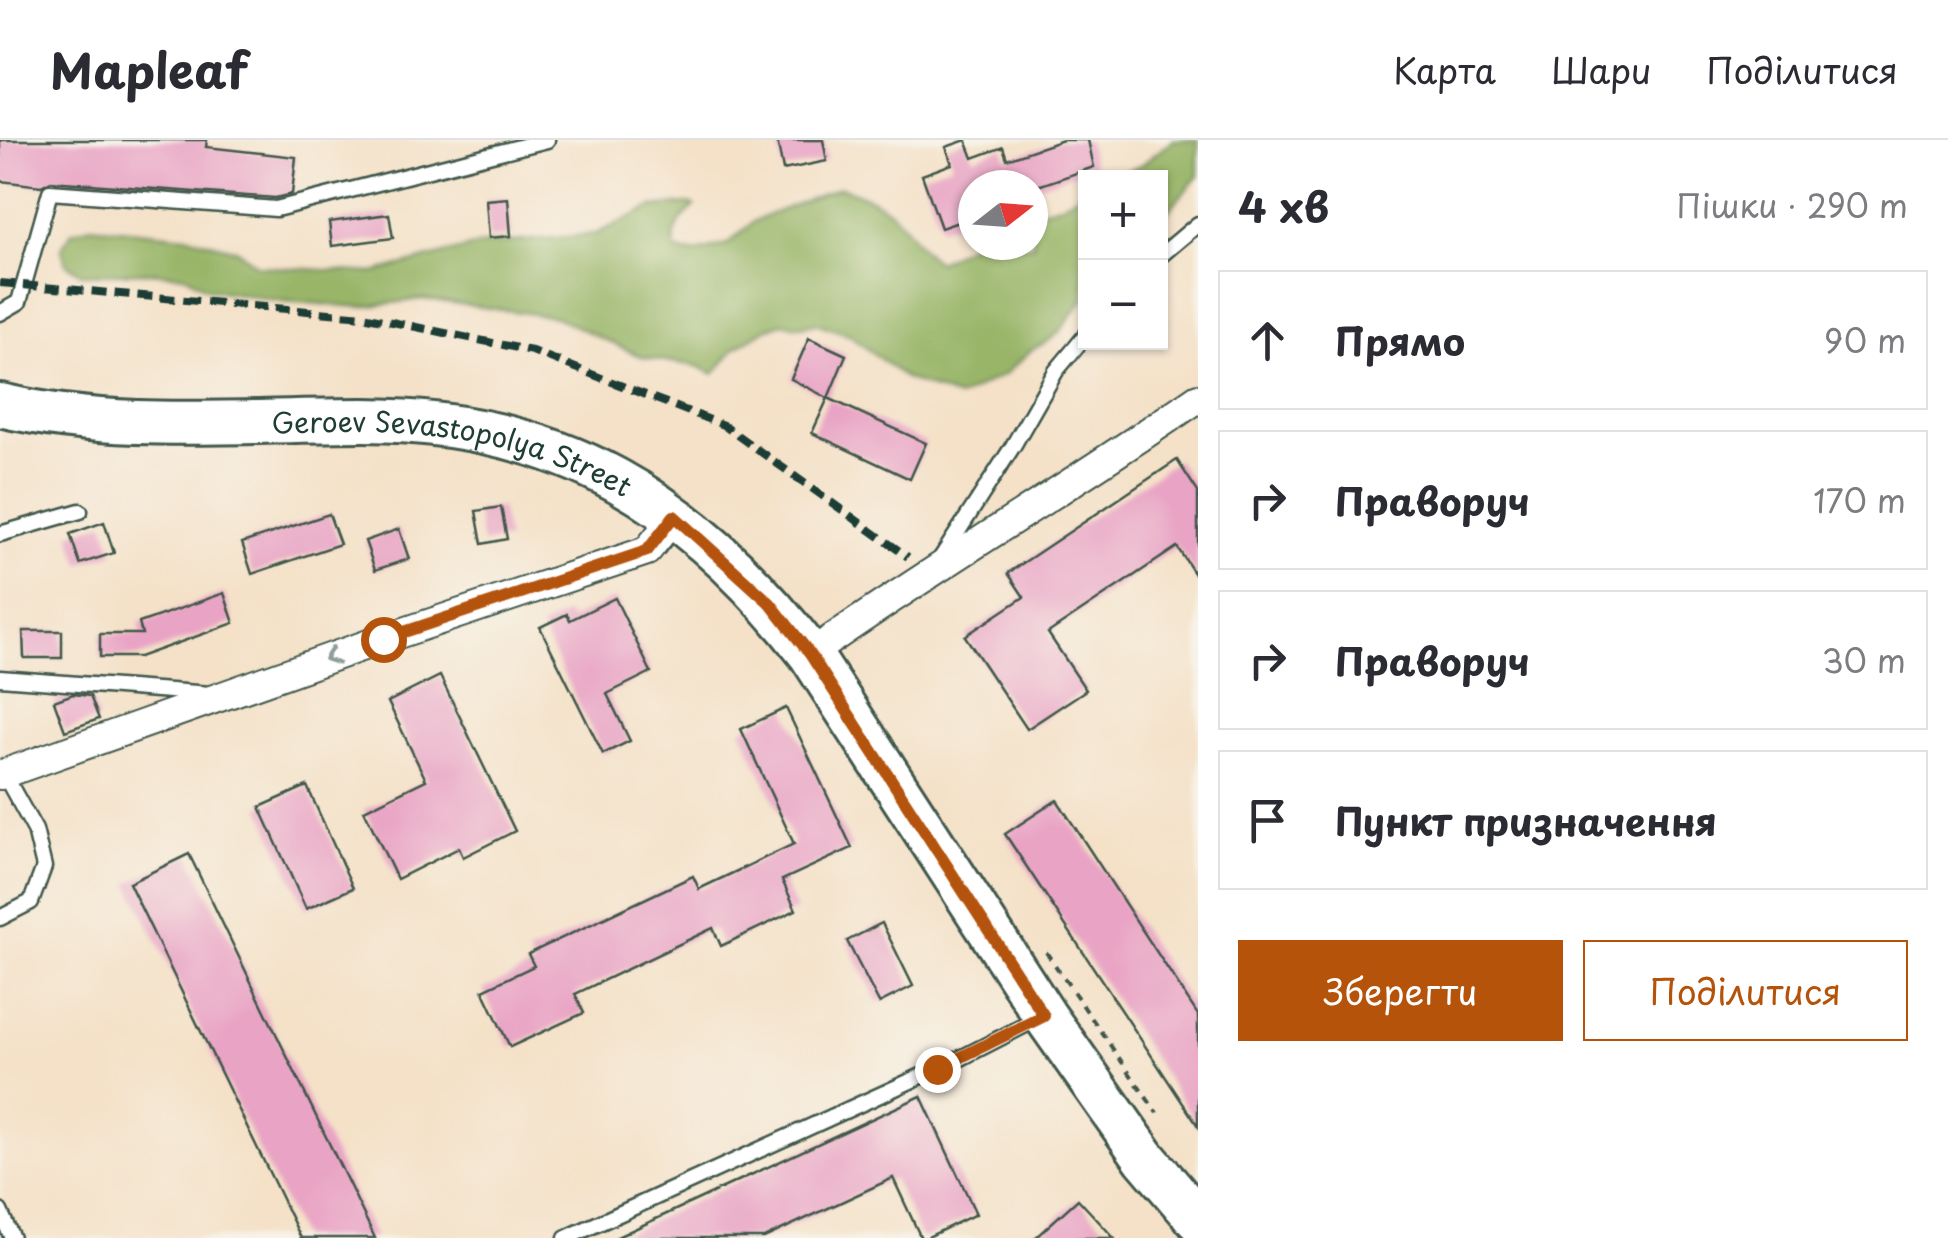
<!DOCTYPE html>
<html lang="uk">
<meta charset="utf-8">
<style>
body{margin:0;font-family:"Playpen Sans",sans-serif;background:#f2f2f3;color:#2b2b33}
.controls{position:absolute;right:30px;top:30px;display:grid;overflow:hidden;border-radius:0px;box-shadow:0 2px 8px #0004}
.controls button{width:90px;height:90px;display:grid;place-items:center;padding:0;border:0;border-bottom:2px solid #e1e1e2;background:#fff;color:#2b2b33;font:50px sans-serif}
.compass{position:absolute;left:958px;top:30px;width:90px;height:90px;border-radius:50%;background:#fff;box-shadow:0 2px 8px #0004;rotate:73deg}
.stop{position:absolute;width:30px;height:30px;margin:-22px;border:8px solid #b45309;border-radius:50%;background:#fff}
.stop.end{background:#b45309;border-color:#fff;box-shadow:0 2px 10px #0008}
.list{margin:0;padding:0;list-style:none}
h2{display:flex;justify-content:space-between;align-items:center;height:130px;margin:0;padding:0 40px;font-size:42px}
h2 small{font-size:32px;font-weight:400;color:#7c7c81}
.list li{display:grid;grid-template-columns:65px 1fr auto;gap:30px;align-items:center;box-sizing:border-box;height:140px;margin:0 20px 20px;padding:0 20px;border:2px solid #e1e1e2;border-radius:0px}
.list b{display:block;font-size:38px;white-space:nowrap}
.list em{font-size:32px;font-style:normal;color:#7c7c81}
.actions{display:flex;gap:20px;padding:30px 40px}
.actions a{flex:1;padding:22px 0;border:2px solid #b45309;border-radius:0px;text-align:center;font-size:35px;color:#b45309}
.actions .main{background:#b45309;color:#fff}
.icon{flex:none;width:55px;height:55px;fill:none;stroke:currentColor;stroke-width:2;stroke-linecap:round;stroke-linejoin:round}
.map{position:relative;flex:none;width:1198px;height:1098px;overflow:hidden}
header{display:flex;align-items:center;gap:60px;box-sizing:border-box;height:140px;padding:0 50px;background:#fff;border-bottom:2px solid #e1e1e2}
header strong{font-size:48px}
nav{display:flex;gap:55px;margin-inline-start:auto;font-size:35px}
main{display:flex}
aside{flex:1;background:#fff}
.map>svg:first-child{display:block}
.forest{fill:#98b568;stroke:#5c794e;stroke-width:2.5}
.building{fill:#e9a4c5}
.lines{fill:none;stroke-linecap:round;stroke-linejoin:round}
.service-casing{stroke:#3f564a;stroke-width:19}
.minor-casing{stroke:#3f564a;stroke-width:32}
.primary-casing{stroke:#3f564a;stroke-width:48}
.path{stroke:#3f564a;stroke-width:4;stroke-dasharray:8 8;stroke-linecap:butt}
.service{stroke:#fff;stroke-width:14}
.minor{stroke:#fff;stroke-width:28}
.primary{stroke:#fff;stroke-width:42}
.rail{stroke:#1f3d34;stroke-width:8;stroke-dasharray:15 8;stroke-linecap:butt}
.oneway{stroke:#8f9e9a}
.route{stroke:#b45309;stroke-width:12}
.labels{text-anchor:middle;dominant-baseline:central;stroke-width:8;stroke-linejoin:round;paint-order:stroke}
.street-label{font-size:28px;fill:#1f3d34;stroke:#f7f3e8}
</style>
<header>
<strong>Mapleaf</strong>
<nav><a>Карта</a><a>Шари</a><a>Поділитися</a></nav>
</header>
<main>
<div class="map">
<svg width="1198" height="1098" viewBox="0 0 1198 1098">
<rect width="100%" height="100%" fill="#f7f3e8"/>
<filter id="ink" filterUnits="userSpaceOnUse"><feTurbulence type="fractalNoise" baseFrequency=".01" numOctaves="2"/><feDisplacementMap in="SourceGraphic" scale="20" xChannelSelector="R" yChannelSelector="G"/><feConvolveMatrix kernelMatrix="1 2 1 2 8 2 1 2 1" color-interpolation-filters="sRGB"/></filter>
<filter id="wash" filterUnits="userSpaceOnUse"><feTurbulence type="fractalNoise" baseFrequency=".0048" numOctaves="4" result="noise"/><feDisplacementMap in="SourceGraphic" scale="40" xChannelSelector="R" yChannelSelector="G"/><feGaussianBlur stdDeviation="2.25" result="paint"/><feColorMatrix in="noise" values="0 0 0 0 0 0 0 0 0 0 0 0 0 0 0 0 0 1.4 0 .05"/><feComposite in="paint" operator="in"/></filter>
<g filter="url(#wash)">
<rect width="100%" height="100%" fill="#f4e1c8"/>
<g class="forest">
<path d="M 1173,0 L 1198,0 L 1198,36 L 1161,79 L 1160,38 L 1113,37 L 1140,26 Z"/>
<path d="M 840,47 C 863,55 884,62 901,82 C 915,97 920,111 938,122 L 973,103 L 1033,105 L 1033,72 L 1060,65 L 1085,50 L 1085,157 L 1061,190 L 1048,201 L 1031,210 L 1005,234 L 958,258 L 906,239 L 850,195 L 816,183 L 799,186 L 782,183 L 766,189 L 735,208 L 714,234 L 697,226 L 642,217 L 556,177 L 423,159 L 361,167 L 283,161 L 209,149 L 185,135 L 148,132 L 82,134 L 67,124 L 61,108 L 72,92 L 90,86 L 186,96 L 237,110 L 258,126 L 374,133 L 478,105 L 596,94 L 652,67 L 688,64 L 695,66 C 678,81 671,90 676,111 L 693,113 L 728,104 L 756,80 Z"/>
</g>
<g id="blocks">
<g class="building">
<path d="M 0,0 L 207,0 L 206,7 L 296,17 L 292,54 L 275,58 L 51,41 L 41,46 L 0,41 Z"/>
<path d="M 777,0 L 823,0 L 827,21 L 783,30 Z"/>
<path d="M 966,0 L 973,18 L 1003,7 L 1007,19 L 1063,0 L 1088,0 L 1094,27 L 1041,45 L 973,45 L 973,77 L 941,88 L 922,35 L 952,24 L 946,7 Z"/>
<path d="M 508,58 L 511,96 L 489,98 L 486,60 Z"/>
<path d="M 389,74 L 393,98 L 332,106 L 329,82 Z"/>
<path d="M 809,198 L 846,215 L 828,258 L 791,239 Z"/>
<path d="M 828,258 L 926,303 L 910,339 L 812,293 Z"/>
<path d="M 1177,320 L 1198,352 L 1198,439 L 1177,407 L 1048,493 L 1086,550 L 1027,589 L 965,496 L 1024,457 L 1008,433 Z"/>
<path d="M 501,367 L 507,399 L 482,404 L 476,371 Z"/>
<path d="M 329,374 L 340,404 L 252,434 L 242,403 Z"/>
<path d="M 104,382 L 114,413 L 80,424 L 70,394 Z"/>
<path d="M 399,389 L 409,419 L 375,430 L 365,401 Z"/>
<path d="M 224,453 L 234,483 L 139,517 L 100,517 L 100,494 L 142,494 L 139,483 Z"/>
<path d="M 615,458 L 651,532 L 607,554 L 630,601 L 603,614 L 540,487 L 567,474 L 570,480 Z"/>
<path d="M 23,491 L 62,491 L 62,518 L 24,518 Z"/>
<path d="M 440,536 L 515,691 L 463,717 L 459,708 L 397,739 L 364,670 L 426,640 L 388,562 Z"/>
<path d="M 73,554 L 90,556 L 99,579 L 65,591 L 54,561 Z"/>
<path d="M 786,568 L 852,708 L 782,740 L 796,770 L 721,806 L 713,788 L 575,854 L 584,873 L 510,907 L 483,850 L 534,826 L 528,814 L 693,736 L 699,749 L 794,704 L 741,589 Z"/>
<path d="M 307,646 L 353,748 L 306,769 L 260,667 Z"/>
<path d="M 1057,660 L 1198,875 L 1198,986 L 1005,694 Z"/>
<path d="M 189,714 L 375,1098 L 301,1098 L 129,743 Z"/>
<path d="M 882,783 L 913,846 L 879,863 L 847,801 Z"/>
<path d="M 921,956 L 976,1074 L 926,1098 L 921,1098 L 893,1038 L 764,1098 L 615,1098 Z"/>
<path d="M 1078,1059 L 1114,1098 L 1035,1098 Z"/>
</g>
</g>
</g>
<g filter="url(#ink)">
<use href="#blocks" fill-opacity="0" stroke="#3f564a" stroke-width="2.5"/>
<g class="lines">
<defs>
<g id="service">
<path d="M 1160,116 L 1198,84"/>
<path d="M 0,173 L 19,162 L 50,52 L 276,69 L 547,0"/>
<path d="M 0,394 L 80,371"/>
<path d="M 941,418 L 1013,306 L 1056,231 L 1086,195"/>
<path d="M 0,538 L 210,554"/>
<path d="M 0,778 L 31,762 L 44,727 L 35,690 L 4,634"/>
<path d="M 0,1071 L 12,1098"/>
<path d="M 566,1098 L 961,918 L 1039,878"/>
</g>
<g id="minor">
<path d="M 810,514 C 937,425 1070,347 1198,258"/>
<path d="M 0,635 L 383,499 L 647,411 L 675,376"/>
</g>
<g id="primary">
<path id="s1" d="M 0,265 C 121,293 240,280 364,280 C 562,281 691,361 810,514 L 1045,876 L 1145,1018 L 1198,1080"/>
</g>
</defs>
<use href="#service" class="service-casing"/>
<use href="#minor" class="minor-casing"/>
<use href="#primary" class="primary-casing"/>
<path class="path" d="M 1046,812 L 1157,973"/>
<use href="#service" class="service"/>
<use href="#minor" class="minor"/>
<use href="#primary" class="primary"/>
<path class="rail" d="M 0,143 L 363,176 L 532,211 L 723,285 L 908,417"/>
</g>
<defs><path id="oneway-chevron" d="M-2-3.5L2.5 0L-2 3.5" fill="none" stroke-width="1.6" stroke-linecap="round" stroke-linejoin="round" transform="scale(2.5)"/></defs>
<use class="oneway" href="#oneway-chevron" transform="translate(331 517) rotate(160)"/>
</g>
<g class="lines" filter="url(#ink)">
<path class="route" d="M 383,499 L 647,411 L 674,376 L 770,463 L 810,514 L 1044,876 L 937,929"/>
</g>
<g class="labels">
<g class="street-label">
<text stroke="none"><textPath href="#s1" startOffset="458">Geroev Sevastopolya Street</textPath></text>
</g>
</g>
</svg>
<div class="controls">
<button>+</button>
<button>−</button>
</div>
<svg class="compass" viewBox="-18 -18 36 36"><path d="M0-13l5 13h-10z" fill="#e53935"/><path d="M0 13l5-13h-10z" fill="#7c7c81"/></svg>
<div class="stop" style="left:383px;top:499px"></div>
<div class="stop end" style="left:937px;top:929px"></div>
</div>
<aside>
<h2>4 хв<small>Пішки · 290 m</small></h2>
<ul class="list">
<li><svg class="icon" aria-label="ahead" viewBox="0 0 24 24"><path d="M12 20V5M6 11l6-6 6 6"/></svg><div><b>Прямо</b></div><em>90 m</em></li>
<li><svg class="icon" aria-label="right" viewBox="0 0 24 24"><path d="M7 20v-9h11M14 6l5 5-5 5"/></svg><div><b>Праворуч</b></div><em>170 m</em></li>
<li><svg class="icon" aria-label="right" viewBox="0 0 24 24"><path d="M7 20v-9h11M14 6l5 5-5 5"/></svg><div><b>Праворуч</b></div><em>30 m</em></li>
<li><svg class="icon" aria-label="arrive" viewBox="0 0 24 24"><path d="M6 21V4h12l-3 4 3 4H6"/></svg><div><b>Пункт призначення</b></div></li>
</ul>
<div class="actions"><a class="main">Зберегти</a><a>Поділитися</a></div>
</aside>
</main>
